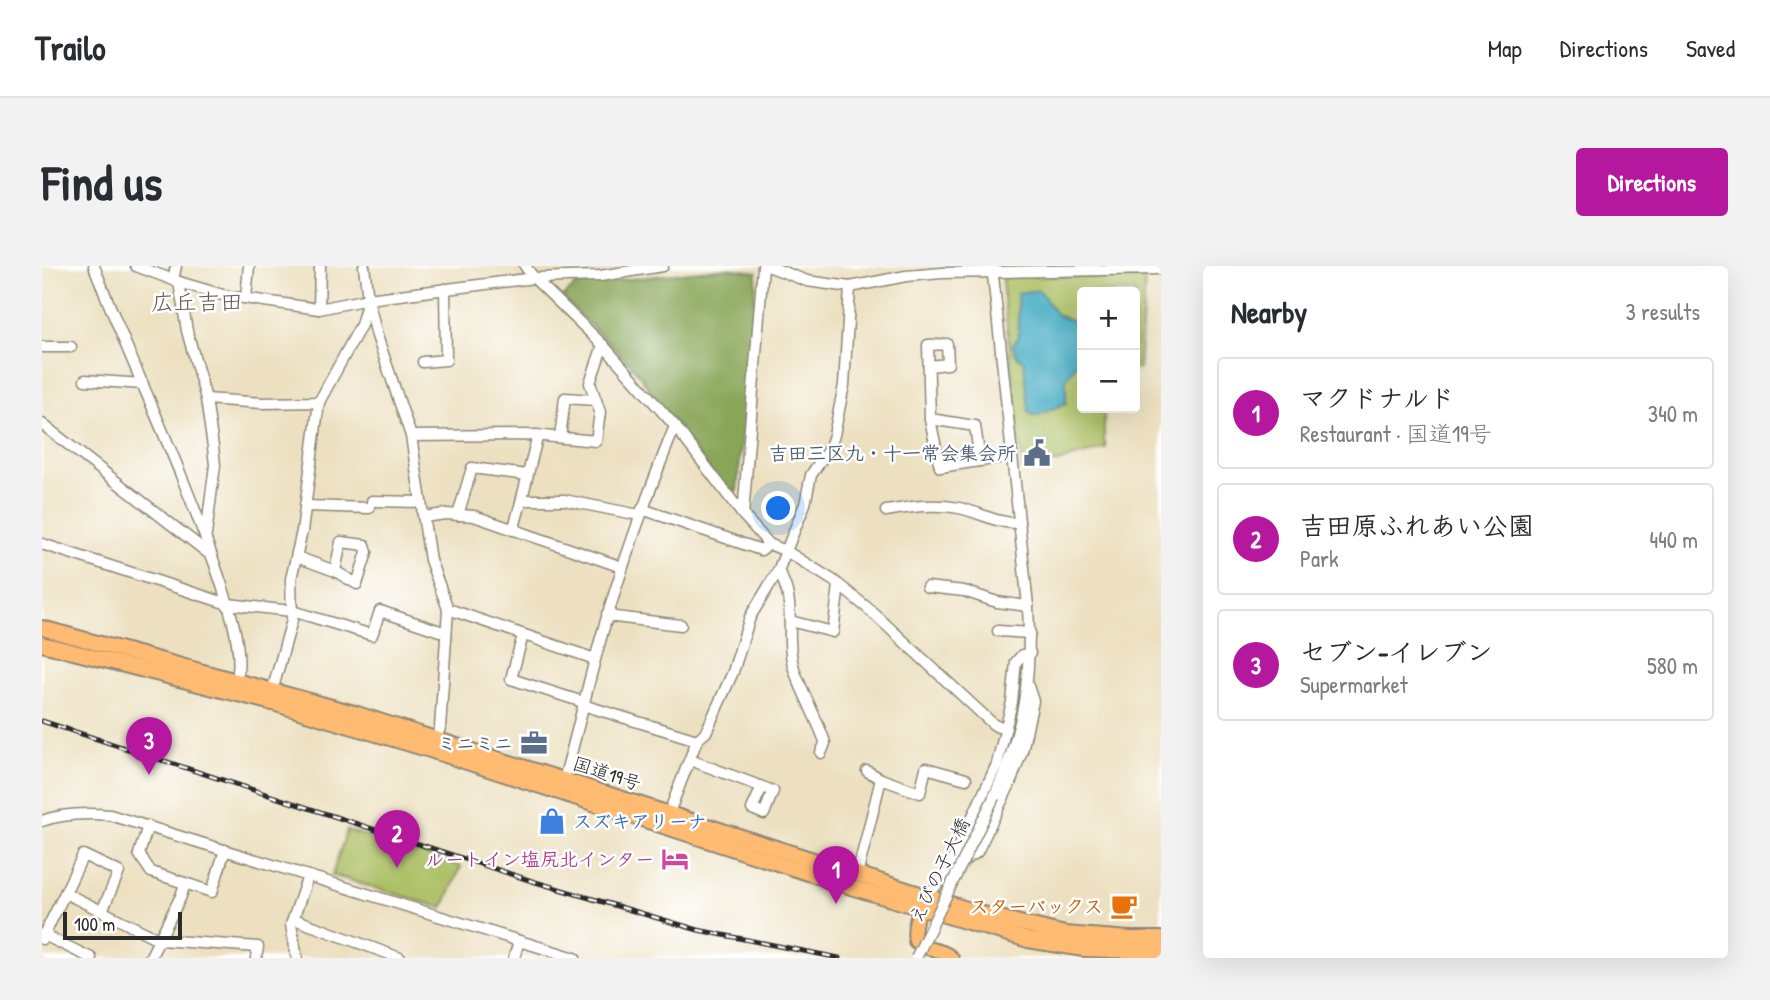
<!DOCTYPE html>
<meta charset="utf-8">
<style>
body{margin:0;font-family:"Patrick Hand","Klee One",sans-serif;background:#f2f2f3;color:#2b2b33}
.controls{position:absolute;right:21px;top:21px;display:grid;overflow:hidden;border-radius:7px;box-shadow:0 7px 28px #0002}
.controls button{width:63px;height:63px;display:grid;place-items:center;padding:0;border:0;border-bottom:2px solid #e1e1e2;background:#fff;color:#2b2b33;font:35px sans-serif}
.scale{position:absolute;left:21px;bottom:18px;width:119px;box-sizing:border-box;padding-left:7px;border:4px solid #2b2b2b;border-top:0;font-size:19px;line-height:24px;white-space:nowrap;color:#2b2b2b;-webkit-text-stroke:5px #fff;paint-order:stroke}
.you{position:absolute;left:737px;top:243px;width:24px;height:24px;margin:-18px;border:5px solid #fff;border-radius:50%;background:#1a73e8;box-shadow:0 0 0 10px #1a73e833}
.badge{display:grid;place-items:center;width:46px;height:46px;border-radius:50%;background:#b5179e;color:#fff;font-size:23px;font-weight:700}
.pin{position:absolute;translate:-50% -58px;filter:drop-shadow(0 2px 4px #0008)}
.pin::after{content:'';position:absolute;top:37px;width:24px;height:21px;background:inherit;clip-path:polygon(0 0,100% 0,50% 100%)}
.list{margin:0;padding:0;list-style:none}
h2{display:flex;justify-content:space-between;align-items:center;height:91px;margin:0;padding:0 28px;font-size:30px}
h2 small{font-size:23px;font-weight:400;color:#7c7c81}
.list li{display:grid;grid-template-columns:46px 1fr auto;gap:21px;align-items:center;box-sizing:border-box;height:112px;margin:0 14px 14px;padding:0 14px;border:2px solid #e1e1e2;border-radius:7px}
.list b{display:block;font-size:26px;white-space:nowrap}
.list p{margin:0;font-size:23px;white-space:nowrap;color:#7c7c81}
.list em{font-size:23px;font-style:normal;color:#7c7c81}
.map{position:relative;flex:none;width:1119px;height:692px;overflow:hidden;border-radius:7px}
header{display:flex;align-items:center;gap:42px;box-sizing:border-box;height:98px;padding:0 35px;background:#fff;border-bottom:2px solid #e1e1e2}
header strong{font-size:33px}
nav{display:flex;gap:38px;margin-inline-start:auto;font-size:24px}
.intro{display:flex;align-items:center;justify-content:space-between;box-sizing:border-box;height:168px;padding:0 42px}
h1{margin:0;font-size:49px}
.button{padding:18px 32px;border-radius:7px;background:#b5179e;color:#fff;font-size:24px;font-weight:700}
main{display:flex;gap:42px;padding:0 42px}
aside{flex:1;background:#fff;border-radius:7px;box-shadow:0 7px 28px #0002}
.map>svg:first-child{display:block}
.green{fill:#acbf63;stroke:#6c7547;stroke-width:2}
.forest{fill:#89a659;stroke:#5a6842;stroke-width:2}
.water{fill:#43abc3;stroke:#376b77;stroke-width:2}
.lines{fill:none;stroke-linecap:round;stroke-linejoin:round}
.minor-casing{stroke:#8c8676;stroke-width:13}
.major-casing{stroke:#8c8676;stroke-width:16}
.highway-casing{stroke:#8c8676;stroke-width:18}
.minor{stroke:#fff;stroke-width:10}
.major{stroke:#ffbb71;stroke-width:12}
.highway{stroke:#ffbb71;stroke-width:14}
.rail-casing{stroke:#2b2b2b;stroke-width:5}
.rail{stroke:#fff;stroke-width:2.5;stroke-dasharray:8;stroke-linecap:butt}
.minor-bridge-casing{stroke:#8c8676;stroke-width:13;stroke-linecap:butt}
.minor-bridge{stroke:#fff;stroke-width:10}
.labels{text-anchor:middle;dominant-baseline:central;stroke-width:5;stroke-linejoin:round;paint-order:stroke}
.service-label{font-size:19px;font-weight:bold;fill:#4e5e75;stroke:#fff;text-anchor:end}
.street-label{font-size:19px;fill:#2b2b2b;stroke:#fff}
.shop-label{font-size:19px;font-weight:bold;fill:#366cbe;stroke:#fff;text-anchor:start}
.hotel-label{font-size:19px;font-weight:bold;fill:#b23c85;stroke:#fff;text-anchor:end}
.food-label{font-size:19px;font-weight:bold;fill:#c56008;stroke:#fff;text-anchor:end}
.quarter-label{font-size:23px;fill:#6b5854;stroke:#fff}
</style>
<header>
<strong>Trailo</strong>
<nav><a>Map</a><a>Directions</a><a>Saved</a></nav>
</header>
<div class="intro"><h1>Find us</h1><a class="button">Directions</a></div>
<main>
<div class="map">
<svg width="1119" height="692" viewBox="0 0 1119 692">
<rect width="100%" height="100%" fill="#fff"/>
<filter id="ink" filterUnits="userSpaceOnUse"><feTurbulence type="fractalNoise" baseFrequency=".0143" numOctaves="2"/><feDisplacementMap in="SourceGraphic" scale="14" xChannelSelector="R" yChannelSelector="G"/><feConvolveMatrix kernelMatrix="1 2 1 2 8 2 1 2 1" color-interpolation-filters="sRGB"/></filter>
<filter id="wash" filterUnits="userSpaceOnUse"><feTurbulence type="fractalNoise" baseFrequency=".00686" numOctaves="4" result="noise"/><feDisplacementMap in="SourceGraphic" scale="28" xChannelSelector="R" yChannelSelector="G"/><feGaussianBlur stdDeviation="1.57" result="paint"/><feColorMatrix in="noise" values="0 0 0 0 0 0 0 0 0 0 0 0 0 0 0 0 0 1.4 0 .05"/><feComposite in="paint" operator="in"/></filter>
<g filter="url(#wash)">
<rect width="100%" height="100%" fill="#ece0c0"/>
<g class="green">
<path d="M 964,10 L 1101,12 L 1103,14 L 1097,103 L 1093,104 L 1093,26 L 1040,26 L 1040,142 L 1062,142 L 1062,174 L 1064,182 L 981,206 L 960,16 Z"/>
<path d="M 305,564 L 419,600 L 401,642 L 290,609 Z"/>
</g>
<path class="forest" d="M 685,2 L 715,6 L 695,225 L 682,224 L 591,101 L 520,32 L 534,19 Z"/>
<path class="water" d="M 997,24 L 1015,49 L 1040,59 L 1038,92 L 1024,113 L 1024,137 L 994,150 L 987,147 L 982,95 L 975,90 L 970,79 L 977,71 L 975,27 Z"/>
</g>
<g filter="url(#ink)">
<g class="lines">
<defs>
<g id="minor">
<path d="M 52,0 C 90,100 138,197 173,299 C 184,331 202,380 195,413"/>
<path d="M 94,0 L 137,16 L 181,29 L 277,43 L 326,33 L 492,12 L 558,10 L 621,0"/>
<path d="M 322,0 L 326,33 L 335,70 L 369,170 L 388,294 L 406,343 L 398,462 L 392,476"/>
<path d="M 483,0 L 492,12 L 561,79 L 633,160 L 701,249 L 727,278 L 744,285 L 792,315 L 828,344 L 951,458 L 956,461 L 964,460"/>
<path d="M 726,0 L 765,15 L 808,21 L 864,10 L 900,7 L 1119,3"/>
<path d="M 950,0 L 986,340 C 990,412 982,465 952,531"/>
<path d="M 131,14 L 134,0"/>
<path d="M 137,16 L 145,65 L 164,133 L 171,181 L 173,199 L 164,269"/>
<path d="M 204,32 L 207,0"/>
<path d="M 277,43 L 278,0"/>
<path d="M 0,81 L 29,81"/>
<path d="M 381,96 L 404,94 L 403,23"/>
<path d="M 887,100 L 906,98 L 905,78 L 886,79 L 888,153 L 898,201 L 970,190"/>
<path d="M 43,114 L 101,118"/>
<path d="M 164,133 L 221,137 L 277,136"/>
<path d="M 888,153 L 933,160 L 938,195"/>
<path d="M 0,158 L 170,290"/>
<path d="M 369,170 L 491,169 L 554,175 L 558,146 L 548,117 L 561,79"/>
<path d="M 518,171 L 523,132 L 554,134"/>
<path d="M 481,234 L 522,234 L 597,249"/>
<path d="M 330,235 L 379,236"/>
<path d="M 263,240 L 327,242"/>
<path d="M 600,243 L 719,284 L 727,278"/>
<path d="M 844,245 C 869,241 892,237 917,242 C 938,246 955,258 977,257"/>
<path d="M 416,249 L 430,202 L 485,209"/>
<path d="M 701,249 L 721,0"/>
<path d="M 381,251 L 404,248 L 432,250 L 580,301"/>
<path d="M 471,264 C 481,233 487,201 496,169"/>
<path d="M 0,278 L 186,338 L 250,345 L 330,369 L 338,345 L 404,367"/>
<path d="M 255,291 L 293,305 L 315,318 L 325,286 L 323,279 L 299,276 L 293,305"/>
<path d="M 736,305 C 757,337 741,372 753,406 C 757,418 783,471 783,477 C 782,481 780,484 779,487"/>
<path d="M 885,321 L 922,325 L 955,336 L 986,340"/>
<path d="M 406,343 L 553,393"/>
<path d="M 565,348 L 573,351 L 639,359"/>
<path d="M 748,355 L 791,366 L 797,319"/>
<path d="M 956,365 L 988,367"/>
<path d="M 481,369 L 469,413 L 541,436"/>
<path d="M 229,429 L 250,354 L 249,313 L 260,265 L 277,136 L 319,59 L 325,37"/>
<path d="M 541,439 L 655,474"/>
<path d="M 648,494 L 731,525 L 722,548 L 710,543 L 720,521"/>
<path d="M 839,513 L 878,527 L 884,502 L 924,513"/>
<path d="M 520,520 C 537,463 548,405 566,348 C 585,284 608,222 633,160"/>
<path d="M 625,552 L 655,474 L 664,466 L 691,406 L 708,351 L 736,305 L 763,238 L 769,209 L 788,181 L 792,169 L 802,119 L 808,21"/>
<path d="M 0,555 C 22,547 45,547 68,549 L 533,692"/>
<path d="M 106,560 L 97,588 L 109,606 L 170,626 L 183,584"/>
<path d="M 905,606 L 955,498 L 970,436 L 974,396 L 980,389 L 988,387"/>
<path d="M 815,609 L 839,513 L 825,505"/>
<path d="M 23,627 L 41,589 L 77,606 L 60,645"/>
<path d="M 885,631 L 905,606 L 935,586 L 968,518 L 980,485 L 991,435 L 986,420"/>
<path d="M 252,653 L 358,692"/>
<path d="M 0,668 L 49,692"/>
<path d="M 0,673 L 23,627 L 118,674 L 216,681 L 214,692"/>
<path d="M 108,692 L 139,630 L 143,618"/>
<path d="M 255,692 L 249,659 L 266,610"/>
<path d="M 472,692 L 477,675"/>
</g>
<path id="major" d="M 884,633 C 876,648 870,659 873,675 C 884,686 899,681 910,692"/>
<g id="highway">
<path d="M 0,362 L 312,447 L 937,647 L 1023,668 L 1088,673 L 1119,673"/>
<path d="M 0,378 L 227,436 L 388,484 L 812,622 L 986,674 L 1042,683 L 1119,686"/>
</g>
</defs>
<use href="#minor" class="minor-casing"/>
<use href="#major" class="major-casing"/>
<use href="#highway" class="highway-casing"/>
<use href="#minor" class="minor"/>
<use href="#major" class="major"/>
<use href="#highway" class="highway"/>
<defs>
<path id="rail" d="M 0,455 L 490,615 L 656,664 L 797,692"/>
</defs>
<use href="#rail" class="rail-casing"/>
<use href="#rail" class="rail"/>
<defs>
<path id="minor-bridge" d="M 874,692 L 952,531"/>
</defs>
<use href="#minor-bridge" class="minor-bridge-casing"/>
<use href="#minor-bridge" class="minor-bridge"/>
</g>
</g>
<defs>
<symbol id="civic-bare" viewBox="-9 -9 18 18"><path d="M-.6-6.5H3V-4.5H.6V-3L4-1V1h2V6H-6V1h2V-1L-.6-3ZM-1.2 2.5V6h2.4V2.5Z" fill="#5c6f8a" stroke="#fff" stroke-width="2.5" paint-order="stroke"/></symbol>
<symbol id="office-bare" viewBox="-9 -9 18 18"><path d="M-6-3h4V-5.5h4V-3h4V5H-6ZM-1-4.5V-3h2v-1.5ZM-6 0V1H6V0Z" fill="#5c6f8a" stroke="#fff" stroke-width="2.5" paint-order="stroke"/></symbol>
<symbol id="shop-bare" viewBox="-9 -9 18 18"><path d="M-5-2.5h2.3a2.7 3.5 0 0 1 5.4 0H5L5.5 6h-11ZM-1.5-2.5h3a1.5 2.3 0 0 0-3 0Z" fill="#3f7fe0" stroke="#fff" stroke-width="2.5" paint-order="stroke"/></symbol>
<symbol id="hotel-bare" viewBox="-9 -9 18 18"><path d="M-6-4.5h1.5V1H6V5H4.5V3h-9V5H-6ZM-4 0a1.8 1.8 0 1 1 3.6 0ZM.5 0V-2.5h3Q6-2.5 6 0Z" fill="#d1479c" stroke="#fff" stroke-width="2.5" paint-order="stroke"/></symbol>
<symbol id="cafe-bare" viewBox="-9 -9 18 18"><path d="M-5.5-4.5H6V0H3Q3 3.5 0 3.5H-2.5Q-5.5 3.5-5.5 0ZM3-3.2v2h1.7v-2ZM-6 4.5H4V6H-6Z" fill="#e8710a" stroke="#fff" stroke-width="2.5" paint-order="stroke"/></symbol>
</defs>
<g fill-rule="evenodd">
<use href="#civic-bare" x="976" y="168" width="38" height="38"/>
<use href="#office-bare" x="473" y="458" width="38" height="38"/>
<use href="#shop-bare" x="491" y="536" width="38" height="38"/>
<use href="#hotel-bare" x="614" y="574" width="38" height="38"/>
<use href="#cafe-bare" x="1063" y="621" width="38" height="38"/>
</g>
<g class="labels">
<g class="service-label">
<text x="974" y="187">吉田三区九・十一常会集会所</text>
<text x="471" y="477">ミニミニ</text>
</g>
<g class="street-label">
<text transform="translate(565 507) rotate(18)">国道19号</text>
<text transform="translate(897 604) rotate(-64)">えびの子大橋</text>
</g>
<g class="shop-label">
<text x="531" y="555">スズキアリーナ</text>
</g>
<g class="hotel-label">
<text x="612" y="593">ルートイン塩尻北インター</text>
</g>
<g class="food-label">
<text x="1061" y="640">スターバックス</text>
</g>
<g class="quarter-label">
<text x="155" y="35">広丘吉田</text>
</g>
</g>
</svg>
<div class="controls">
<button>+</button>
<button>−</button>
</div>
<div class="scale">100 m</div>
<div class="you"></div>
<div class="pin badge" style="left:794px;top:638px">1</div>
<div class="pin badge" style="left:355px;top:602px">2</div>
<div class="pin badge" style="left:107px;top:509px">3</div>
</div>
<aside>
<h2>Nearby<small>3 results</small></h2>
<ul class="list">
<li><span class="badge">1</span><div><b>マクドナルド</b><p>Restaurant · 国道19号</p></div><em>340 m</em></li>
<li><span class="badge">2</span><div><b>吉田原ふれあい公園</b><p>Park</p></div><em>440 m</em></li>
<li><span class="badge">3</span><div><b>セブン-イレブン</b><p>Supermarket</p></div><em>580 m</em></li>
</ul>
</aside>
</main>
